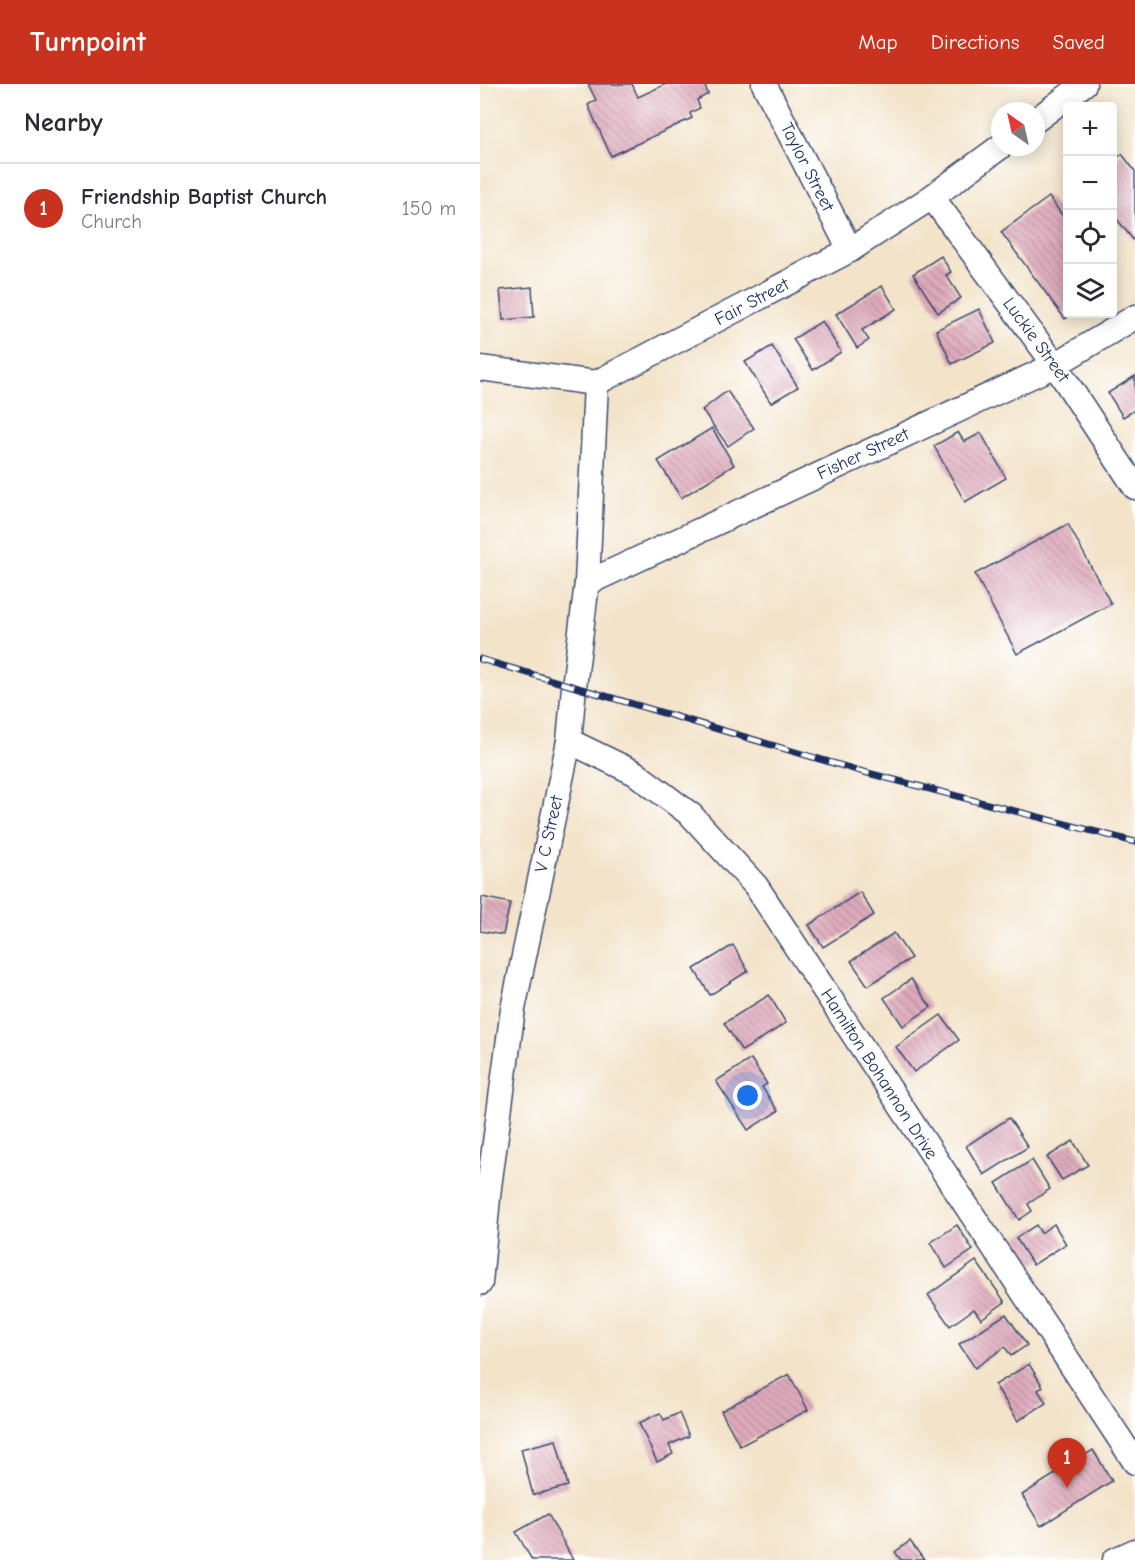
<!DOCTYPE html>
<meta charset="utf-8">
<style>
body{margin:0;font-family:"Comic Neue",sans-serif;background:#f7f7f7;color:#2b2b33}
.controls{position:absolute;right:18px;top:18px;display:grid;overflow:hidden;border-radius:6px;box-shadow:0 3px 15px #0003}
.controls button{width:54px;height:54px;display:grid;place-items:center;padding:0;border:0;border-bottom:2px solid #e1e1e2;background:#fff;color:#2b2b33;font:30px sans-serif}
.compass{position:absolute;left:511px;top:18px;width:54px;height:54px;border-radius:50%;background:#fff;box-shadow:0 3px 15px #0003;rotate:326deg}
.you{position:absolute;left:268px;top:1012px;width:21px;height:21px;margin:-15px;border:4px solid #fff;border-radius:50%;background:#1a73e8;box-shadow:0 0 0 9px #1a73e833}
.badge{display:grid;place-items:center;width:39px;height:39px;border-radius:50%;background:#c8321e;color:#fff;font-size:20px;font-weight:700}
.pin{position:absolute;translate:-50% -50px;filter:drop-shadow(0 2px 3px #0008)}
.pin::after{content:'';position:absolute;top:32px;width:21px;height:18px;background:inherit;clip-path:polygon(0 0,100% 0,50% 100%)}
.list{margin:0;padding:0;list-style:none}
h2{display:flex;justify-content:space-between;align-items:center;height:78px;margin:0;padding:0 24px;font-size:26px}
h2 small{font-size:20px;font-weight:400;color:#7c7c81}
.list li{display:grid;grid-template-columns:39px 1fr auto;gap:18px;align-items:center;box-sizing:border-box;height:90px;padding:0 24px;border-top:2px solid #e1e1e2}
.list b{display:block;font-size:22px;white-space:nowrap}
.list p{margin:0;font-size:20px;white-space:nowrap;color:#7c7c81}
.list em{font-size:20px;font-style:normal;color:#7c7c81}
.icon{flex:none;width:33px;height:33px;fill:none;stroke:currentColor;stroke-width:2;stroke-linecap:round;stroke-linejoin:round}
.map{position:relative;flex:none;width:655px;height:1476px;overflow:hidden}
header{display:flex;align-items:center;gap:36px;box-sizing:border-box;height:84px;padding:0 30px;background:#c8321e;color:#fff}
header strong{font-size:28px}
nav{display:flex;gap:33px;margin-inline-start:auto;font-size:21px}
main{display:flex}
aside{flex:1;background:#fff}
.map>svg:first-child{display:block}
.building{fill:url(#building-back-hatch)}
.lines{fill:none;stroke-linecap:round;stroke-linejoin:round}
.minor-casing{stroke:#3b4a6e;stroke-width:27}
.minor{stroke:#fff;stroke-width:24}
.rail-casing{stroke:#1b2f5e;stroke-width:7}
.rail{stroke:#fff;stroke-width:4.5;stroke-dasharray:14;stroke-linecap:butt}
.labels{text-anchor:middle;dominant-baseline:central;stroke-width:4.5;stroke-linejoin:round;paint-order:stroke}
.street-label{font-size:18px;fill:#1b2f5e;stroke:#fff}
</style>
<header>
<strong>Turnpoint</strong>
<nav><a>Map</a><a>Directions</a><a>Saved</a></nav>
</header>
<main>
<aside>
<h2>Nearby<small></small></h2>
<ul class="list">
<li><span class="badge">1</span><div><b>Friendship Baptist Church</b><p>Church</p></div><em>150 m</em></li>
</ul>
</aside>
<div class="map">
<svg width="655" height="1476" viewBox="0 0 655 1476">
<defs>
<pattern id="building-back-hatch" width="6" height="6" patternUnits="userSpaceOnUse" patternTransform="scale(1.5)"><rect width="6" height="6" fill="#dfabbc"/><path d="M-1 5l2 2M0 0l6 6M5-1l2 2" fill="none" stroke="#b48c9c"/></pattern>
</defs>
<rect width="100%" height="100%" fill="#fff"/>
<filter id="ink" filterUnits="userSpaceOnUse"><feTurbulence type="fractalNoise" baseFrequency=".0167" numOctaves="2"/><feDisplacementMap in="SourceGraphic" scale="12" xChannelSelector="R" yChannelSelector="G"/><feConvolveMatrix kernelMatrix="1 2 1 2 8 2 1 2 1" color-interpolation-filters="sRGB"/></filter>
<filter id="wash" filterUnits="userSpaceOnUse"><feTurbulence type="fractalNoise" baseFrequency=".008" numOctaves="4" result="noise"/><feDisplacementMap in="SourceGraphic" scale="24" xChannelSelector="R" yChannelSelector="G"/><feGaussianBlur stdDeviation="1.35" result="paint"/><feColorMatrix in="noise" values="0 0 0 0 0 0 0 0 0 0 0 0 0 0 0 0 0 1.4 0 .05"/><feComposite in="paint" operator="in"/></filter>
<g filter="url(#wash)">
<rect width="100%" height="100%" fill="#f3e3c9"/>
<g id="blocks">
<g class="building">
<path d="M 108,0 L 152,0 L 158,13 L 186,0 L 224,0 L 228,10 L 217,16 L 220,24 L 210,29 L 212,34 L 131,72 L 108,21 L 116,16 Z"/>
<path d="M 642,70 L 655,87 L 655,158 L 632,129 L 632,78 Z"/>
<path d="M 569,113 L 588,139 L 588,230 L 593,230 L 585,235 L 521,148 Z"/>
<path d="M 461,172 L 471,188 L 466,191 L 481,214 L 458,229 L 433,190 Z"/>
<path d="M 402,202 L 416,225 L 382,246 L 389,256 L 377,264 L 356,230 Z"/>
<path d="M 52,203 L 54,233 L 23,236 L 20,206 Z"/>
<path d="M 499,225 L 515,259 L 472,280 L 456,246 Z"/>
<path d="M 342,237 L 361,268 L 333,286 L 313,255 Z"/>
<path d="M 292,262 L 318,303 L 291,319 L 265,278 Z"/>
<path d="M 655,292 L 655,326 L 643,333 L 628,309 Z"/>
<path d="M 247,307 L 274,344 L 248,362 L 222,326 Z"/>
<path d="M 232,344 L 254,381 L 201,414 L 178,377 Z"/>
<path d="M 478,348 L 484,358 L 501,349 L 526,394 L 485,418 L 454,362 Z"/>
<path d="M 588,440 L 631,520 L 537,570 L 495,490 Z"/>
<path d="M 380,808 L 394,831 L 343,863 L 329,841 Z"/>
<path d="M 2,813 L 30,819 L 23,851 L 0,847 Z"/>
<path d="M 414,849 L 431,874 L 388,902 L 371,877 Z"/>
<path d="M 253,861 L 268,887 L 230,911 L 214,885 Z"/>
<path d="M 431,895 L 451,923 L 423,942 L 404,914 Z"/>
<path d="M 289,911 L 306,939 L 262,967 L 244,939 Z"/>
<path d="M 461,931 L 479,956 L 434,988 L 416,963 Z"/>
<path d="M 271,975 L 287,1000 L 282,1003 L 298,1027 L 268,1046 L 236,997 Z"/>
<path d="M 529,1034 L 548,1063 L 504,1091 L 486,1062 Z"/>
<path d="M 593,1057 L 608,1081 L 582,1096 L 567,1073 Z"/>
<path d="M 552,1076 L 570,1105 L 548,1120 L 552,1127 L 539,1136 L 516,1099 Z"/>
<path d="M 574,1140 L 586,1160 L 553,1181 L 536,1154 L 556,1141 L 561,1149 Z"/>
<path d="M 477,1141 L 493,1166 L 466,1184 L 450,1159 Z"/>
<path d="M 496,1177 L 525,1218 L 501,1235 L 494,1225 L 470,1242 L 448,1211 Z"/>
<path d="M 526,1230 L 547,1261 L 531,1272 L 525,1263 L 495,1284 L 479,1260 Z"/>
<path d="M 549,1280 L 563,1303 L 558,1306 L 566,1319 L 538,1337 L 515,1301 Z"/>
<path d="M 309,1290 L 328,1326 L 260,1362 L 241,1327 Z"/>
<path d="M 180,1329 L 184,1336 L 199,1329 L 209,1352 L 189,1361 L 193,1370 L 177,1378 L 159,1339 Z"/>
<path d="M 76,1356 L 88,1402 L 53,1411 L 41,1365 Z"/>
<path d="M 613,1366 L 632,1397 L 561,1442 L 542,1411 Z"/>
<path d="M 68,1430 L 93,1476 L 52,1476 L 36,1448 Z"/>
<path d="M 430,1457 L 444,1476 L 421,1476 L 415,1468 Z"/>
</g>
</g>
</g>
<g filter="url(#ink)">
<use href="#blocks" fill-opacity="0" stroke="#3b4a6e" stroke-width="1.5"/>
<g class="lines">
<defs>
<g id="minor">
<path d="M 284,0 L 370,166"/>
<path d="M 556,36 L 604,0"/>
<path d="M 452,113 L 575,281 L 655,403"/>
<path d="M 0,284 L 116,299 L 370,166 L 452,113 L 520,63"/>
<path d="M 107,499 L 575,281 L 655,233"/>
<path d="M 89,657 L 155,689 L 211,731 L 276,802 L 655,1378"/>
<path d="M 0,1199 L 9,1103 L 33,925 L 89,657 L 94,603 L 107,499 L 116,299"/>
<path d="M 635,1476 L 655,1467"/>
</g>
</defs>
<use href="#minor" class="minor-casing"/>
<use href="#minor" class="minor"/>
<defs>
<path id="rail" d="M 0,575 L 380,687 L 655,758"/>
</defs>
<use href="#rail" class="rail-casing"/>
<use href="#rail" class="rail"/>
</g>
</g>
<g class="labels">
<g class="street-label">
<text transform="translate(327 83) rotate(63)">Taylor Street</text>
<text transform="translate(272 218) rotate(-28)">Fair Street</text>
<text transform="translate(556 256) rotate(54)">Luckie Street</text>
<text transform="translate(383 370) rotate(-25)">Fisher Street</text>
<text transform="translate(69 750) rotate(-78)">V C Street</text>
<text transform="translate(399 990) rotate(57)">Hamilton Bohannon Drive</text>
</g>
</g>
</svg>
<div class="controls">
<button>+</button>
<button>−</button>
<button><svg class="icon" aria-label="locate" viewBox="0 0 24 24"><circle cx="12" cy="12" r="6"/><path d="M12 2v4M12 18v4M2 12h4M18 12h4"/></svg></button>
<button><svg class="icon" aria-label="layers" viewBox="0 0 24 24"><path d="M12 4l9 5-9 5-9-5zM3 14l9 5 9-5"/></svg></button>
</div>
<svg class="compass" viewBox="-18 -18 36 36"><path d="M0-13l5 13h-10z" fill="#e53935"/><path d="M0 13l5-13h-10z" fill="#7c7c81"/></svg>
<div class="you"></div>
<div class="pin badge" style="left:587px;top:1404px">1</div>
</div>
</main>
